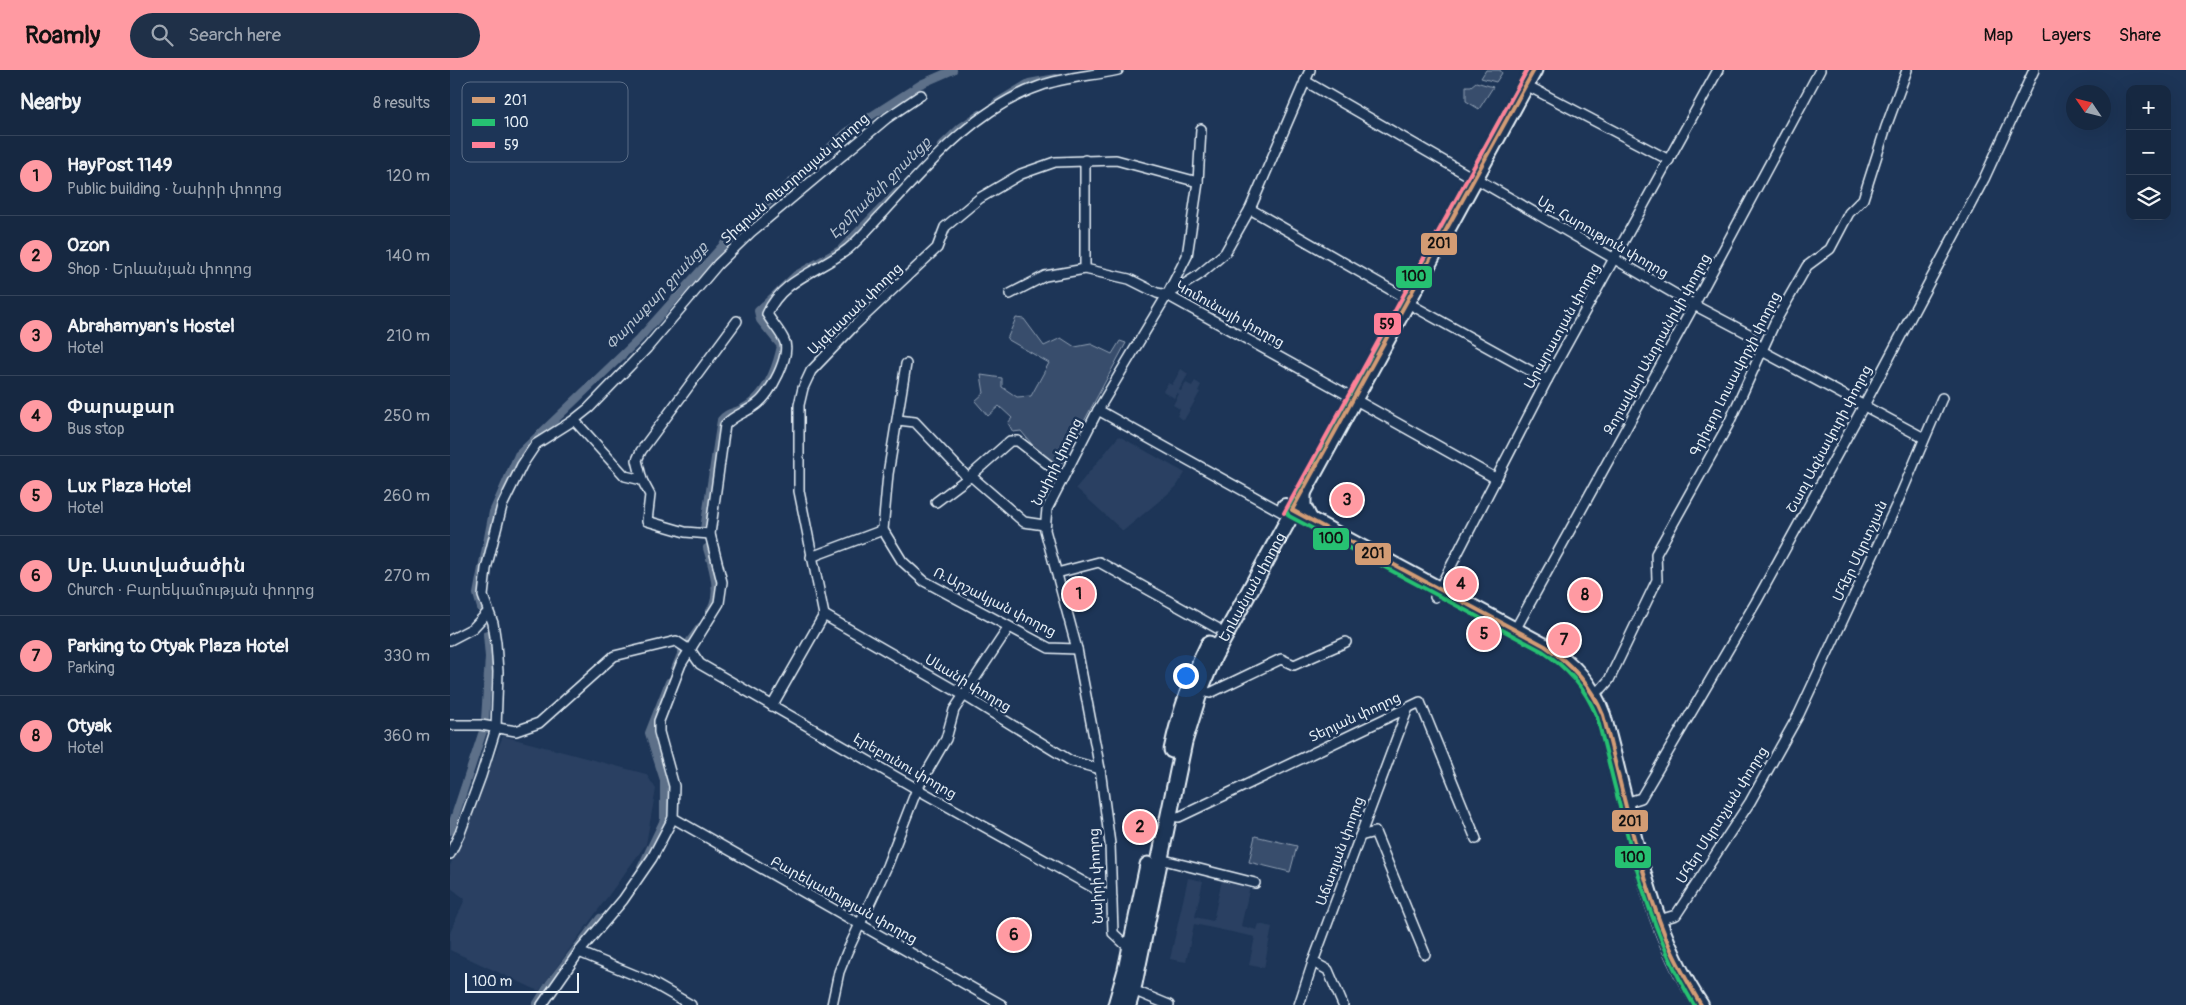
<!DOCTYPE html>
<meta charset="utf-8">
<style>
body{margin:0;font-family:Pangolin,"Noto Sans Armenian",sans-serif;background:#1f3048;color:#f1f3f6}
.controls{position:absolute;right:15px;top:15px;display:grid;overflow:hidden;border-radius:10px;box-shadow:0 5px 20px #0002}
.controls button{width:45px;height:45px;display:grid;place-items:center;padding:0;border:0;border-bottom:1px solid #35445a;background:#162841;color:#f1f3f6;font:25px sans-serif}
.compass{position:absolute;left:1616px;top:15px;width:45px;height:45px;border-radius:50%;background:#162841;box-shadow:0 5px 20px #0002;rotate:305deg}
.scale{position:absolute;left:15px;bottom:12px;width:114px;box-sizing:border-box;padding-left:5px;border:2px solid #e8f1f8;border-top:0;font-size:14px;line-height:18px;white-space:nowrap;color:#e8f1f8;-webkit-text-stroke:4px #1d3557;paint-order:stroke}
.you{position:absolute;left:735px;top:605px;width:18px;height:18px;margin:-12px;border:4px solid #fff;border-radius:50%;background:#1a73e8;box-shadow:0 0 0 8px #1a73e833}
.badge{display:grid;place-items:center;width:32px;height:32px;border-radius:50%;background:#ff9aa2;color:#111;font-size:16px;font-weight:700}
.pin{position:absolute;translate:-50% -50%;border:2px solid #fff;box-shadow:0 1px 5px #0006}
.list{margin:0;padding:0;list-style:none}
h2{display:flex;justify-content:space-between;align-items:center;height:65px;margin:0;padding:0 20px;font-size:21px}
h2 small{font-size:16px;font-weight:400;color:#9ea6b1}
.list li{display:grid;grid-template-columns:32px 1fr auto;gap:15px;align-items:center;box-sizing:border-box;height:80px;padding:0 20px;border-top:1px solid #35445a}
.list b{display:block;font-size:19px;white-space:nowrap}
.list p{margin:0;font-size:16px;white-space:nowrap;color:#9ea6b1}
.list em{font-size:16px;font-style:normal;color:#9ea6b1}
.icon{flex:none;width:28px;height:28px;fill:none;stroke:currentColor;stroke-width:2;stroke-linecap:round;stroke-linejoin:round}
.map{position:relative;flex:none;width:1736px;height:935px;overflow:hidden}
header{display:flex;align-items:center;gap:30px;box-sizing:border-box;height:70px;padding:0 25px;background:#ff9aa2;color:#111}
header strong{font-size:24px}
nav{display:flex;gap:28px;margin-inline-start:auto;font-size:18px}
.search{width:350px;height:45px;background:#1f3048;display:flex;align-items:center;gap:12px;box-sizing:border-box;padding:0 18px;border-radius:28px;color:#9ea6b1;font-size:19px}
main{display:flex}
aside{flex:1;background:#162841}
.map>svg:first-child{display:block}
.built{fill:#2a4162}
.green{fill:#374d6c;stroke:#909fb2}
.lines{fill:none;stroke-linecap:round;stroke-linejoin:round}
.canal{stroke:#5d7089;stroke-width:8}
.street-casing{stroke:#e8f1f8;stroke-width:12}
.primary-casing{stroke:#e8f1f8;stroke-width:18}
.highway-casing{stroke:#e8f1f8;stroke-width:19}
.street{stroke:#1d3557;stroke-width:9}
.primary{stroke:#1d3557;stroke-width:14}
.highway{stroke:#1d3557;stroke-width:15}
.bus-1-casing{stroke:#1d3557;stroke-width:8}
.bus-2-casing{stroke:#1d3557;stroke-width:8}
.bus-3-casing{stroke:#1d3557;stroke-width:8}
.bus-1{stroke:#d39c74;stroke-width:4}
.bus-2{stroke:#26c172;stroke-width:4}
.bus-3{stroke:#ff8098;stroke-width:4}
.labels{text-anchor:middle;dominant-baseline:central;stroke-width:5;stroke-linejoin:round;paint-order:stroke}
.street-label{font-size:14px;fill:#e8f1f8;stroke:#1d3557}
.water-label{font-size:15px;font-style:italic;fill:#b7c4d1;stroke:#1d3557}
.key{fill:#1d3557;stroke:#5a6d87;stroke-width:1}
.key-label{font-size:14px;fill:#e8f1f8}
.line-badge{stroke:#1d3557;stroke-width:2}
.pale-badge-label{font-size:14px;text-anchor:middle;font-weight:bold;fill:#111}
</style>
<header>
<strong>Roamly</strong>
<div class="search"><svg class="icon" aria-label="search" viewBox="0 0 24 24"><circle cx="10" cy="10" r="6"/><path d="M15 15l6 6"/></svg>Search here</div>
<nav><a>Map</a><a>Layers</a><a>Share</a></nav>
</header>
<main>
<aside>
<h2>Nearby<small>8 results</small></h2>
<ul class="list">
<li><span class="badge">1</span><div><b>HayPost 1149</b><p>Public building · Նաիրի փողոց</p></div><em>120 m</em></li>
<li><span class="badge">2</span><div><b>Ozon</b><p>Shop · Երևանյան փողոց</p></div><em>140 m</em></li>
<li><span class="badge">3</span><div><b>Abrahamyan's Hostel</b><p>Hotel</p></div><em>210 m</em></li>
<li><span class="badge">4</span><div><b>Փարաքար</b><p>Bus stop</p></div><em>250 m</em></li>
<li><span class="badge">5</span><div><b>Lux Plaza Hotel</b><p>Hotel</p></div><em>260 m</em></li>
<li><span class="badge">6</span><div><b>Սբ. Աստվածածին</b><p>Church · Բարեկամության փողոց</p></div><em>270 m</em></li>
<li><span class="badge">7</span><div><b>Parking to Otyak Plaza Hotel</b><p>Parking</p></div><em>330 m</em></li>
<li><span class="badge">8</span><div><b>Otyak</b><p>Hotel</p></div><em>360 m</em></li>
</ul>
</aside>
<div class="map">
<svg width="1736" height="935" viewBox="0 0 1736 935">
<rect width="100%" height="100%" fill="#1d3557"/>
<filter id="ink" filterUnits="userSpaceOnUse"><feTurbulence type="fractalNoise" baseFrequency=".02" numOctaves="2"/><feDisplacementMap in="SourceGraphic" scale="10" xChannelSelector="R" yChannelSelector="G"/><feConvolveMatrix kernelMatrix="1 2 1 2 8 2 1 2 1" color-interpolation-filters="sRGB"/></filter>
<g filter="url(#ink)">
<g class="built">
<path d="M 731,299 L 738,304 L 729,320 L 731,321 L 736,313 L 742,316 L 745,311 L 751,315 L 748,321 L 750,322 L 734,350 L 727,346 L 730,339 L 723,335 L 729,324 L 727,323 L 724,328 L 713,321 L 718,313 L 722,315 Z"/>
<path d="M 669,366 L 735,403 L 726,417 L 673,461 L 626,418 Z"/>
<path d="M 53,666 L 196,704 L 206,719 L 196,774 L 89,921 L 0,880 L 0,863 L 15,829 L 0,817 L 0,796 Z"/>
<path d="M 738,808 L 753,811 L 745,847 L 763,851 L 772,810 L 800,816 L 791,856 L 807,860 L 809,854 L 822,857 L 814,898 L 799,895 L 805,867 L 744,854 L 736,892 L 720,889 Z"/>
</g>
<g class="green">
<path d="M 1036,0 L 1050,0 L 1052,3 L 1046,12 L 1031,8 Z"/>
<path d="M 1026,12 L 1043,17 L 1029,39 L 1016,31 L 1016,16 L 1021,16 Z"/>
<path d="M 566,248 L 574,249 L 594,276 L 611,268 L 625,277 L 641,274 L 662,284 L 670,271 L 676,273 L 610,396 L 590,384 L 571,361 L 563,362 L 558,353 L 562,348 L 549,336 L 538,346 L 525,331 L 534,323 L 531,305 L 552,308 L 552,317 L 567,327 L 581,326 L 599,293 L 557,269 Z"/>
<path d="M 805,766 L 847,776 L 840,802 L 799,792 Z"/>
</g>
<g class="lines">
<g class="canal">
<path d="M 546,33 L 579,13 L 606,8"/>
<path d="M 491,76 L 511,57 L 530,44"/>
<path d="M 254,459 L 271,350 C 277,342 283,343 291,339 C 315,328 326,299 331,276 L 310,250 L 308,241 L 346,205 L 390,180 L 447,122"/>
<path d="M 257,478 C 262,495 272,524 260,541"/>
<path d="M 31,538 L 27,524 L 43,442 L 68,385 L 188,270 L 281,166 L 399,60 L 471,14 L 503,0"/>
<path d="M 239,572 L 250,557"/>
<path d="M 225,599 L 232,582"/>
<path d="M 35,650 L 39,587 L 37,564"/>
<path d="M 0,761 L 34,658"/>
<path d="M 191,798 L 214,750 L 214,710 L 199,663 L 219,612"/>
<path d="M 86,935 L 100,913 L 150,848"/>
</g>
<defs>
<g id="street">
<path d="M 855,11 L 1016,104"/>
<path d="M 1076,15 L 1219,90"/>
<path d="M 1025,108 L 1244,235 L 1299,264 L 1312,281 L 1474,368"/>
<path d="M 800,139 L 950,225"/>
<path d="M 635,199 L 635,90"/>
<path d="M 718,223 L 737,186 L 748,112 L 751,59"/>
<path d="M 560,224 L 595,206 L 635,199 L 679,209 L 707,223 L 717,225 L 896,324"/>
<path d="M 956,232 L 1097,310"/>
<path d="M 456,294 L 438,404 L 433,460 L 452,491 L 474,511 L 599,578 L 627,579"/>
<path d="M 904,329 L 1045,408"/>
<path d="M 648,340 L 832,442"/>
<path d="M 124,350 L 175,406 L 192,410 L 200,425 L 197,451 L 235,462 L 260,464"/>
<path d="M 448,350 L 465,352 L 518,408 L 560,371 L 568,371 L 613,406"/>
<path d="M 521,406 L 574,452 L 594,455"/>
<path d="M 192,410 L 187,390 L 191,381 L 287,251"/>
<path d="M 486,432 L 518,408"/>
<path d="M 361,487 L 433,460"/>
<path d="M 607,503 L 649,492 L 767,558"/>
<path d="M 985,527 L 1097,310 L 1268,0"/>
<path d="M 374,545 L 515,626 L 621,691 L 650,699"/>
<path d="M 1065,560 L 1244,235 L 1370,0"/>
<path d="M 0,570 L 23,558 L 38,542"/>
<path d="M 750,620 L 760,623 L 831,589 L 844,595 L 896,572"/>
<path d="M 1143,623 L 1152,618 L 1159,610 L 1207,510 L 1206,484 L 1278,355 L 1325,252 L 1357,196 L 1380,179 L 1399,143 L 1413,129 L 1436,57 L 1457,0"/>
<path d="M 322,636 L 374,545 L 349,421 L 349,335 L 353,318 L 361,301 L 405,255 L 487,178 L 495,157 L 530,128 L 571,104 L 605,92 L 666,90 L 748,112"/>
<path d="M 0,655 L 31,655 L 66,661 L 89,653 L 164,586 L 226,571 L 241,581 L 250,594 L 467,719 L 662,828"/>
<path d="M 1175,733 L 1191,728 L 1306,532 L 1413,337 L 1534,109 L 1584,0"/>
<path d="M 719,746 L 729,747 L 970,632 L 1026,769"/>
<path d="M 223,748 L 552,935"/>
<path d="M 910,766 L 925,762 L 975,884"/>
<path d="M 0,784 L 10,763 L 31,706 L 46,658 L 48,602 L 46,573 L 43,553 L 33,526 L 36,499 L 52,436 L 72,395 L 86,374 L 124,350 L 139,338 L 197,278 L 268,194 L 301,162 L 437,48 L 471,25"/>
<path d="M 710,789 L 805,813"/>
<path d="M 1209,850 L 1226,845 L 1300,732 L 1349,644 L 1445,438 L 1492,328"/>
<path d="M 680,879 L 663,863 L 660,774 L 650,699 L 627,579 L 595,460 L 597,439 L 648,340 L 717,225 L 749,205 L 775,183 L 800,139 L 860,0"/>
<path d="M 129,882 L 199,911 L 241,935"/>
<path d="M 863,892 L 878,900 L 893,935"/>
<path d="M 683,920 L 719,935"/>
<path d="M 92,935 L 129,882 L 173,830 L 202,788 L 223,748 L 224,716 L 209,662 L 209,651 L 231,594 L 269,533 L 272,512 L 260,464 L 275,355 C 285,344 296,343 307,334 C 320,325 342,284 334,270 C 330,261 322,253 317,244 C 332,209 370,201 398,179 C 411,168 423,153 435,141 C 478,94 528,37 590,16 C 615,7 642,6 668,0"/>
<path d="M 382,935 L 389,902 L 397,882 L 437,796 L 467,719 L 496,669 L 504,640 L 559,557"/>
<path d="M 849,935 L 863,892 L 958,638"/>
</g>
<path id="primary" d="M 835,436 L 1095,576 C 1123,593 1142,614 1153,645 C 1180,739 1195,853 1251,935"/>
<g id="highway">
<path d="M 853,420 L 853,436 L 860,450"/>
<path d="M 722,680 C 730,643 742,608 759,574"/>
<path d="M 666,935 L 676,900 L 698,795"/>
<path id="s1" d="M 678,935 L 684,914 L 734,672 L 750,620 L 764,586 L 1084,0"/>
</g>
</defs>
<use href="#street" class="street-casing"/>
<use href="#primary" class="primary-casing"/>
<use href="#highway" class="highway-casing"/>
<use href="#street" class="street"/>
<use href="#primary" class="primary"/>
<use href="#highway" class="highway"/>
<defs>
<path id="bus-1" d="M 1084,0 L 842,440 L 1095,576 C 1122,594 1141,615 1153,645 C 1173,719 1187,796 1216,868 C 1225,891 1238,913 1251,935"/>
<path id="bus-2" d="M 1077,0 L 836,441 L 839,446 L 1092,581 C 1118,598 1135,618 1147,647 C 1174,746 1190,845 1244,935"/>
<path id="bus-3" d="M 834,443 L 1077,0"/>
</defs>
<use href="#bus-1" class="bus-1-casing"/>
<use href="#bus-2" class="bus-2-casing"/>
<use href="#bus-3" class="bus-3-casing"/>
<use href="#bus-1" class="bus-1"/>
<use href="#bus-2" class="bus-2"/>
<use href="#bus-3" class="bus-3"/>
</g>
</g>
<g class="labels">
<g class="street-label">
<text transform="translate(345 108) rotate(-41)">Տիգրան Պետրոսյան փողոց</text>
<text transform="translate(1153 167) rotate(30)">Սբ. Հարություն փողոց</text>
<text transform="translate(405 239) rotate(-44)">Այգեստան փողոց</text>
<text transform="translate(780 244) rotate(29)">Կոմունայի փողոց</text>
<text transform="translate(1112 256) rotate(-61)">Արարատյան փողոց</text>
<text transform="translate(1207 274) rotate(-61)">Զորավար Անդրանիկի փողոց</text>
<text transform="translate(1285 304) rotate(-63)">Գրիգոր Լուսավորչի փողոց</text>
<text transform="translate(1379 369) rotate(-62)">Շառլ Ազնավուրի փողոց</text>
<text transform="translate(607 392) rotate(-64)">Նաիրի փողոց</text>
<text transform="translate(1410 481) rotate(-65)">Մհեր Մկրտչյան</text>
<text stroke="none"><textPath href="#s1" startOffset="439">Երևանյան փողոց</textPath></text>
<text transform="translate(545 532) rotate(27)">Ռ.Արշակյան փողոց</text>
<text transform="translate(518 613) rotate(31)">Սևանի փողոց</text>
<text transform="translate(905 647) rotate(-25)">Տերյան փողոց</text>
<text transform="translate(455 696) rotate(30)">Էրեբունու փողոց</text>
<text transform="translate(1272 745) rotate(-58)">Մհեր Մկրտչյան փողոց</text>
<text transform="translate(890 781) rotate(-70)">Աճառյան փողոց</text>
<text transform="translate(646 806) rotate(-93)">Նաիրի փողոց</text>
<text transform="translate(394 830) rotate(29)">Բարեկամության փողոց</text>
</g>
<g class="water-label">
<text transform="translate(430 118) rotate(-45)">Էջմիածնի ջրանցք</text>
<text transform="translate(207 226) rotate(-47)">Փարաքար ջրանցք</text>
</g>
</g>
<rect x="12" y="12" width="166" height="80" rx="8" class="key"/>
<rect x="22" y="27" width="23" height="6" fill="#d39c74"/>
<rect x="22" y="49" width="23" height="7" fill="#26c172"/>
<rect x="22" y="72" width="23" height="6" fill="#ff8098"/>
<g class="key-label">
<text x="54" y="35">201</text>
<text x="54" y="57">100</text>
<text x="54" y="80">59</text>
</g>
<g class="line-badge">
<rect x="970" y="162" width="38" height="24" rx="5" fill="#d39c74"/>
<rect x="945" y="195" width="38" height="24" rx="5" fill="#26c172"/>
<rect x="923" y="242" width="29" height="24" rx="5" fill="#ff8098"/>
<rect x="862" y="457" width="38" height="24" rx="5" fill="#26c172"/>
<rect x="904" y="472" width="38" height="24" rx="5" fill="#d39c74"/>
<rect x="1161" y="739" width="38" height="24" rx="5" fill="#d39c74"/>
<rect x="1164" y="775" width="38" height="24" rx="5" fill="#26c172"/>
</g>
<g class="pale-badge-label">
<text x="989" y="178">201</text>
<text x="964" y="211">100</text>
<text x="937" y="259">59</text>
<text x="881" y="473">100</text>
<text x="923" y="488">201</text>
<text x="1180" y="756">201</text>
<text x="1183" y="792">100</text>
</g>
</svg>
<div class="controls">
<button>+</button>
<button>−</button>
<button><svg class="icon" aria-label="layers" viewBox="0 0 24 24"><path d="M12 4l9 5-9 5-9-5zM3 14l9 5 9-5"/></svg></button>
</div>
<svg class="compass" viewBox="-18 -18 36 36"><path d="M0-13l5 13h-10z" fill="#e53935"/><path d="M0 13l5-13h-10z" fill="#9ea6b1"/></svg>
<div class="scale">100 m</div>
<div class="you"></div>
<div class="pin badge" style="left:629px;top:524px">1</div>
<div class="pin badge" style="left:690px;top:757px">2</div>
<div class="pin badge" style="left:897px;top:430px">3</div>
<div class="pin badge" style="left:1011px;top:514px">4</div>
<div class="pin badge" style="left:1034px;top:564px">5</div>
<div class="pin badge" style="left:564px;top:865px">6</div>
<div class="pin badge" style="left:1114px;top:570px">7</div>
<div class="pin badge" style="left:1135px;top:525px">8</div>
</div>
</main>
